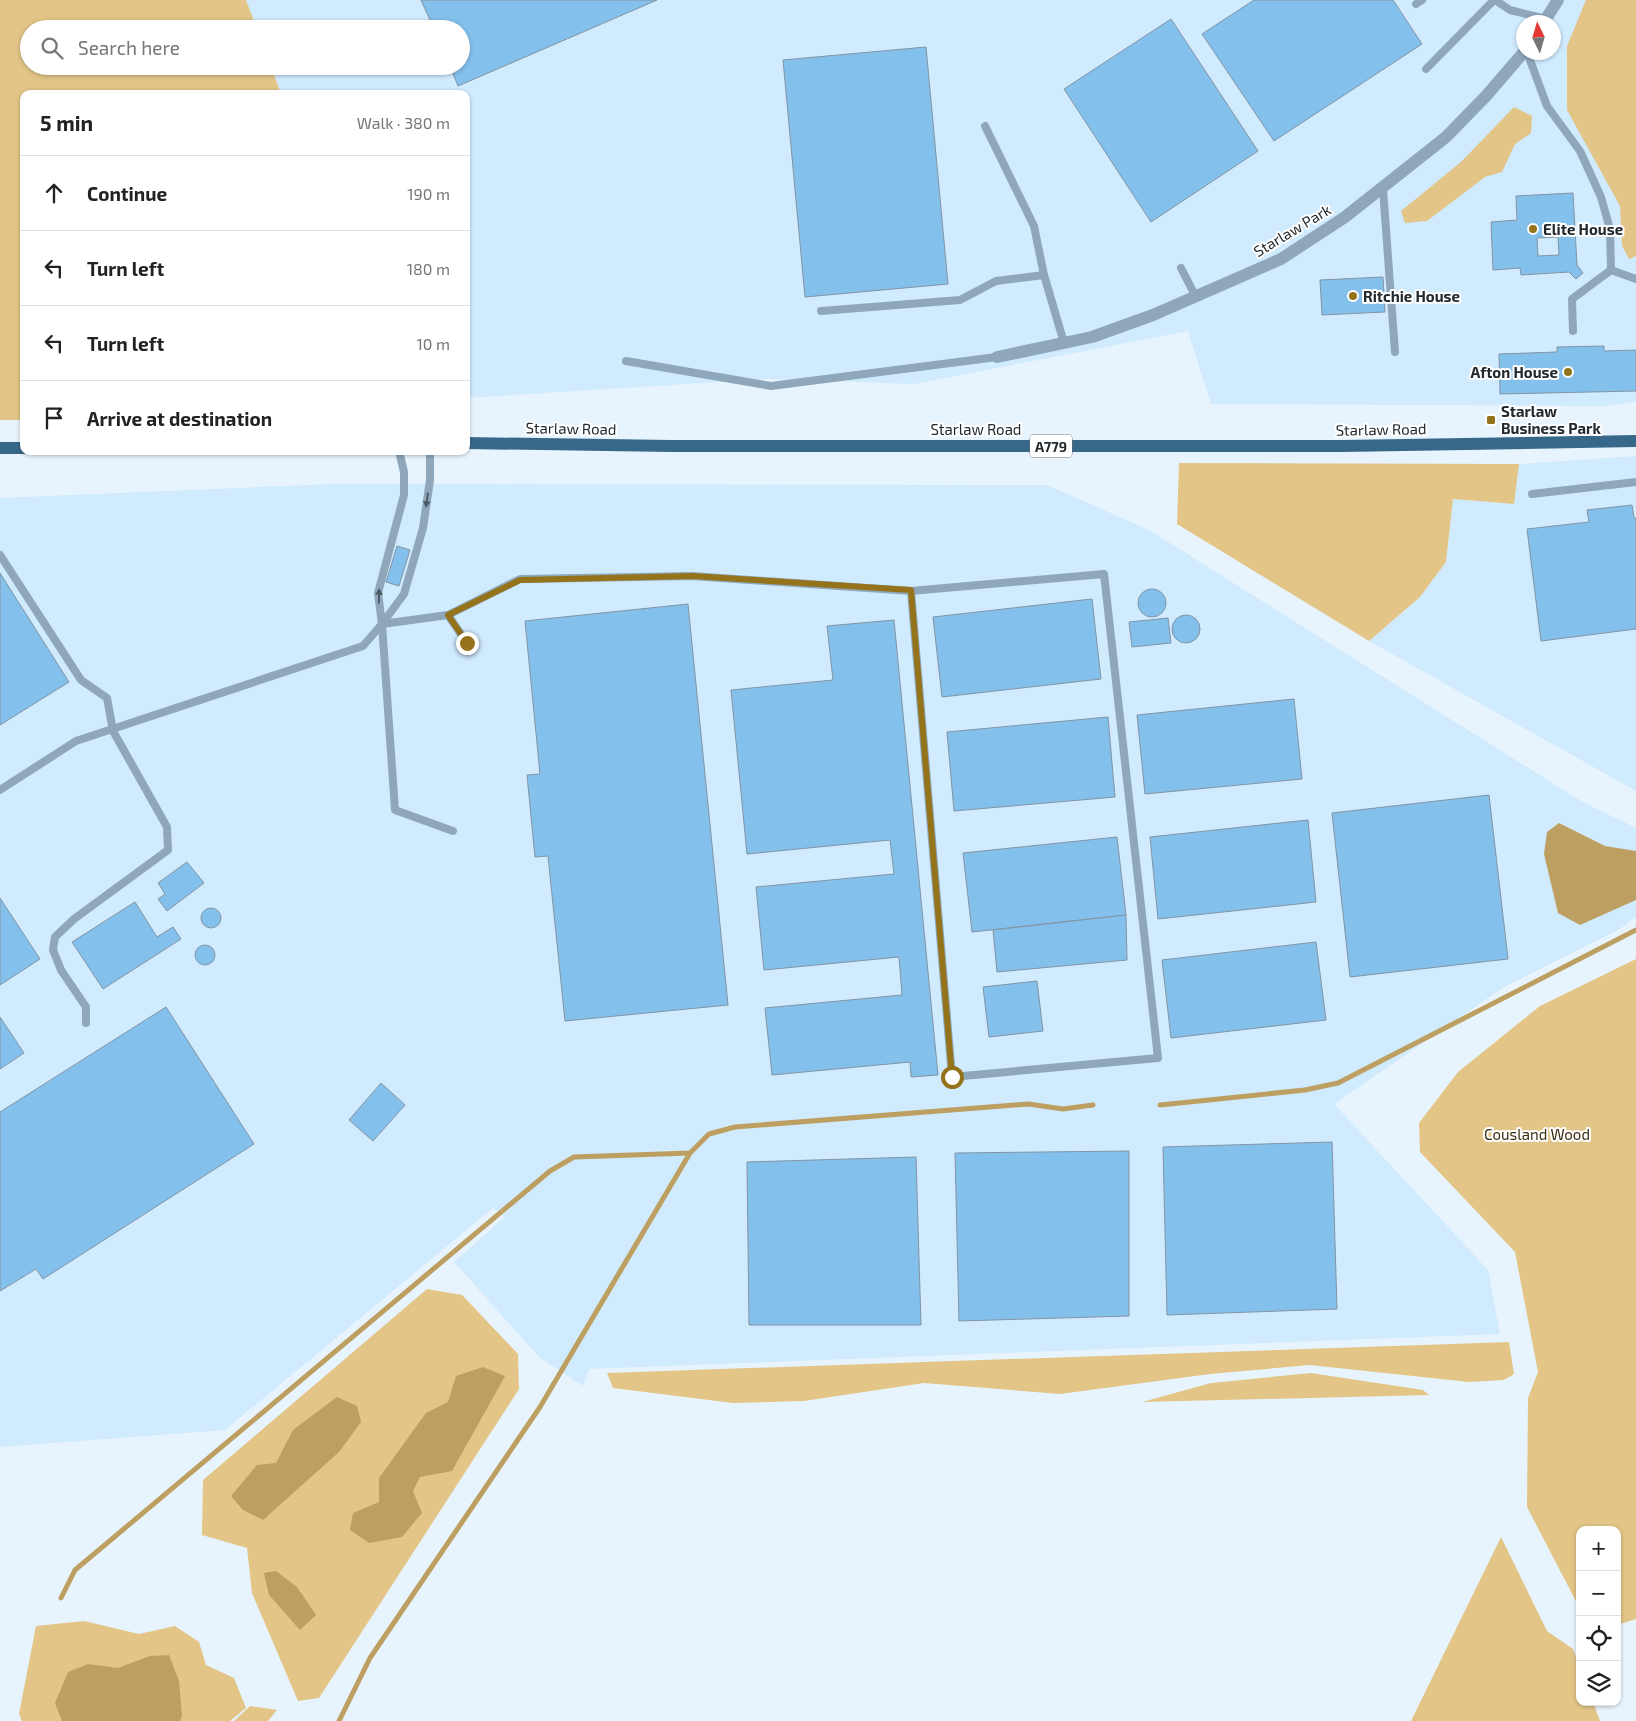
<!DOCTYPE html>
<meta charset="utf-8">
<style>
body{margin:0;font-family:"Exo 2",sans-serif;background:#f2f2f2;color:#222}
.controls{position:absolute;right:15px;bottom:15px;display:grid;overflow:hidden;border-radius:10px;box-shadow:0 1px 4px #0004}
.controls button{width:45px;height:45px;display:grid;place-items:center;padding:0;border:0;border-bottom:1px solid #e0e0e0;background:#fff;color:#222;font:25px sans-serif}
.compass{position:absolute;left:1516px;top:15px;width:45px;height:45px;border-radius:50%;background:#fff;box-shadow:0 1px 4px #0004;rotate:355deg}
.stop{position:absolute;width:15px;height:15px;margin:-11px;border:4px solid #95731b;border-radius:50%;background:#fff}
.stop.end{background:#95731b;border-color:#fff;box-shadow:0 1px 5px #0008}
.list{margin:0;padding:0;list-style:none}
h2{display:flex;justify-content:space-between;align-items:center;height:65px;margin:0;padding:0 20px;font-size:21px}
h2 small{font-size:16px;font-weight:400;color:#767676}
.list li{display:grid;grid-template-columns:32px 1fr auto;gap:15px;align-items:center;box-sizing:border-box;height:75px;padding:0 20px;border-top:1px solid #e0e0e0}
.list b{display:block;font-size:19px;white-space:nowrap}
.list em{font-size:16px;font-style:normal;color:#767676}
.icon{flex:none;width:28px;height:28px;fill:none;stroke:currentColor;stroke-width:2;stroke-linecap:round;stroke-linejoin:round}
.map{position:relative;flex:none;width:1636px;height:1721px;overflow:hidden}
.search{position:absolute;background:#fff;box-shadow:0 1px 4px #0004;left:20px;top:20px;width:450px;height:55px;display:flex;align-items:center;gap:12px;box-sizing:border-box;padding:0 18px;border-radius:28px;color:#767676;font-size:19px}
.panel{position:absolute;background:#fff;box-shadow:0 1px 4px #0004;left:20px;top:90px;width:450px;height:365px;border-radius:10px}
.map>svg:first-child{display:block}
.built{fill:#d0eafe;fill-rule:evenodd}
.green{fill:#e2c587}
.water{fill:#bda061}
.lines{fill:none;stroke-linecap:round;stroke-linejoin:round}
.stream{stroke:#bda061;stroke-width:5}
.building{fill:#84c0ec;stroke:#8394a2;fill-rule:evenodd}
.lane{stroke:#8ea7ba;stroke-width:8}
.street{stroke:#8ea7ba;stroke-width:12}
.primary{stroke:#386889;stroke-width:12}
.oneway{fill:#4d5b66}
.route{stroke:#95731b;stroke-width:6}
.poi-dot{fill:#95731b;stroke:#fff;stroke-width:2}
.labels{text-anchor:middle;dominant-baseline:central;stroke-width:4;stroke-linejoin:round;paint-order:stroke}
.shield{fill:#fff;stroke:#64696d;stroke-width:1}
.shield-label{font-size:14px;font-weight:bold;fill:#22292e}
.poi-label{font-size:15px;font-weight:bold;fill:#22292e;stroke:#fff;text-anchor:start}
.street-label{font-size:15px;fill:#22292e;stroke:#fff}
.park-label{font-size:15px;fill:#3a2d10;stroke:#fff}
</style>
<div class="map">
<svg width="1636" height="1721" viewBox="0 0 1636 1721">
<rect width="100%" height="100%" fill="#e8f4fd"/>
<g class="built">
<path d="M 246,0 L 1636,0 L 1636,402 L 1604,406 L 1211,404 L 1188,331 L 914,384 L 766,379 L 466,398 L 466,94 L 281,94 L 271,66 L 461,66 L 461,29 L 257,29 ZM 1524,22 L 1554,22 L 1554,52 L 1524,52 Z"/>
<path d="M 1636,456 L 1636,791 L 1369,641 L 1420,597 L 1446,562 L 1453,499 L 1514,504 L 1519,464 Z"/>
<path d="M 334,484 L 1047,485 L 1149,530 L 1581,801 L 1636,828 L 1636,917 L 1618,930 L 1504,987 L 1334,1104 L 1488,1270 L 1500,1334 L 589,1369 L 583,1386 L 539,1357 L 454,1262 L 505,1217 L 493,1208 L 225,1430 L 0,1447 L 0,498 Z"/>
</g>
<g class="green">
<path d="M 0,0 L 246,0 L 257,29 L 29,29 L 29,66 L 271,66 L 281,94 L 24,94 L 24,420 L 0,420 Z"/>
<path d="M 1586,0 L 1636,0 L 1636,256 L 1629,259 L 1622,246 L 1620,206 L 1567,110 L 1567,46 Z"/>
<path d="M 1514,107 L 1532,116 L 1531,133 L 1515,144 L 1502,172 L 1485,177 L 1427,221 L 1405,223 L 1401,211 L 1461,162 Z"/>
<path d="M 1179,463 L 1519,464 L 1514,504 L 1453,499 L 1446,562 L 1420,597 L 1369,641 L 1177,524 Z"/>
<path d="M 1636,959 L 1636,1619 L 1617,1625 L 1617,1530 L 1580,1530 L 1580,1609 L 1527,1507 L 1528,1398 L 1538,1372 L 1515,1252 L 1420,1152 L 1419,1123 L 1458,1072 L 1540,1006 Z"/>
<path d="M 427,1289 L 462,1295 L 518,1354 L 519,1389 L 319,1698 L 298,1701 L 252,1593 L 247,1548 L 202,1535 L 203,1480 Z"/>
<path d="M 1509,1342 L 1514,1374 L 1504,1380 L 1469,1382 L 1310,1365 L 1210,1374 L 1060,1394 L 924,1383 L 804,1401 L 733,1403 L 613,1388 L 607,1373 Z"/>
<path d="M 1311,1373 L 1423,1390 L 1429,1395 L 1142,1402 L 1211,1383 Z"/>
<path d="M 1501,1537 L 1547,1631 L 1573,1649 L 1580,1668 L 1580,1702 L 1593,1702 L 1600,1721 L 1411,1721 Z"/>
<path d="M 84,1621 L 139,1634 L 175,1626 L 199,1642 L 206,1665 L 234,1678 L 246,1708 L 230,1721 L 22,1721 L 19,1714 L 36,1626 Z"/>
<path d="M 250,1706 L 277,1710 L 268,1721 L 234,1721 Z"/>
</g>
<g class="water">
<path d="M 1559,823 L 1605,846 L 1636,851 L 1636,900 L 1580,925 L 1558,913 L 1544,854 L 1547,832 Z"/>
<path d="M 483,1367 L 505,1376 L 452,1471 L 420,1477 L 413,1491 L 422,1513 L 402,1537 L 369,1543 L 350,1530 L 353,1513 L 379,1502 L 379,1478 L 426,1413 L 448,1402 L 456,1376 Z"/>
<path d="M 337,1397 L 357,1406 L 361,1422 L 339,1452 L 263,1520 L 243,1510 L 231,1496 L 257,1465 L 276,1463 L 293,1430 Z"/>
<path d="M 276,1571 L 297,1587 L 316,1615 L 300,1630 L 269,1595 L 264,1573 Z"/>
<path d="M 169,1655 L 179,1681 L 182,1716 L 180,1721 L 62,1721 L 55,1703 L 68,1672 L 88,1664 L 118,1668 L 150,1656 Z"/>
</g>
<g class="lines">
<g class="stream">
<path d="M 1160,1105 L 1305,1090 L 1338,1083 L 1636,930"/>
<path d="M 61,1598 L 75,1570 L 550,1171 L 574,1157 L 690,1153 L 709,1134 L 735,1127 L 1028,1104 L 1063,1109 L 1093,1105"/>
<path d="M 339,1721 L 370,1658 L 540,1407 L 690,1153"/>
</g>
</g>
<g class="building">
<path d="M 421,0 L 657,0 L 458,86 L 450,66 L 461,66 L 461,29 L 434,29 Z"/>
<path d="M 1254,0 L 1393,0 L 1422,44 L 1274,141 L 1202,34 Z"/>
<path d="M 1171,19 L 1258,151 L 1151,222 L 1064,89 Z"/>
<path d="M 926,47 L 948,284 L 805,297 L 783,60 Z"/>
<path d="M 1573,193 L 1577,265 L 1583,273 L 1576,279 L 1569,272 L 1521,275 L 1520,268 L 1493,270 L 1491,222 L 1517,220 L 1516,196 ZM 1558,237 L 1559,255 L 1538,256 L 1537,238 Z"/>
<path d="M 1383,277 L 1385,312 L 1322,315 L 1320,280 Z"/>
<path d="M 1604,346 L 1604,351 L 1636,350 L 1636,391 L 1500,394 L 1499,354 L 1557,352 L 1557,347 Z"/>
<path d="M 1632,505 L 1634,518 L 1636,518 L 1636,629 L 1541,641 L 1527,529 L 1589,522 L 1587,510 Z"/>
<path d="M 397,546 L 410,550 L 399,586 L 386,582 Z"/>
<path d="M 0,573 L 69,682 L 0,725 Z"/>
<circle cx="1152" cy="603" r="14"/>
<path d="M 1092,599 L 1101,679 L 942,697 L 933,617 Z"/>
<path d="M 688,604 L 728,1005 L 565,1021 L 548,856 L 535,857 L 527,775 L 540,774 L 525,621 Z"/>
<circle cx="1186" cy="629" r="14"/>
<path d="M 1168,618 L 1171,643 L 1132,647 L 1129,622 Z"/>
<path d="M 894,620 L 938,1075 L 911,1077 L 910,1062 L 772,1075 L 765,1008 L 902,995 L 899,957 L 764,970 L 756,887 L 894,874 L 890,840 L 747,854 L 731,690 L 833,680 L 827,626 Z"/>
<path d="M 1294,699 L 1302,779 L 1145,794 L 1137,715 Z"/>
<path d="M 1108,717 L 1115,797 L 954,811 L 947,732 Z"/>
<path d="M 1489,795 L 1508,959 L 1350,977 L 1332,813 Z"/>
<path d="M 1308,820 L 1316,902 L 1158,919 L 1150,837 Z"/>
<path d="M 1117,837 L 1126,915 L 972,932 L 963,853 Z"/>
<path d="M 187,862 L 204,883 L 167,911 L 158,899 L 165,894 L 158,883 Z"/>
<path d="M 0,898 L 40,959 L 0,985 Z"/>
<path d="M 135,902 L 157,937 L 173,927 L 181,939 L 103,989 L 72,942 Z"/>
<circle cx="211" cy="918" r="10"/>
<path d="M 1126,915 L 1127,960 L 997,972 L 993,930 Z"/>
<path d="M 1316,942 L 1326,1020 L 1171,1038 L 1162,960 Z"/>
<circle cx="205" cy="955" r="10"/>
<path d="M 1037,981 L 1043,1031 L 989,1037 L 983,987 Z"/>
<path d="M 166,1007 L 254,1144 L 43,1279 L 36,1269 L 0,1291 L 0,1112 Z"/>
<path d="M 0,1017 L 24,1053 L 0,1069 Z"/>
<path d="M 381,1083 L 405,1105 L 373,1141 L 349,1120 Z"/>
<path d="M 1332,1142 L 1337,1309 L 1167,1315 L 1163,1147 Z"/>
<path d="M 1129,1151 L 1129,1316 L 959,1321 L 955,1153 Z"/>
<path d="M 916,1157 L 921,1325 L 749,1325 L 747,1162 Z"/>
</g>
<g class="lines">
<g class="lane">
<path d="M 1495,0 L 1510,10 L 1546,19"/>
<path d="M 1416,4 L 1422,0"/>
<path d="M 1527,52 L 1547,106 L 1580,151 L 1601,197 L 1610,229 L 1611,270 L 1572,299 L 1573,331"/>
<path d="M 1426,69 L 1494,0"/>
<path d="M 985,126 L 1034,226 L 1044,275"/>
<path d="M 1383,189 L 1395,352"/>
<path d="M 1181,268 L 1196,297"/>
<path d="M 1611,270 L 1636,279"/>
<path d="M 821,311 L 960,300 L 996,281 L 1044,275 L 1064,343"/>
<path d="M 626,361 L 771,386 L 997,357"/>
<path d="M 399,451 L 404,472 L 404,495 L 378,593 L 382,624 L 404,594 L 423,528 L 430,480 L 430,451"/>
<path d="M 1532,494 L 1636,482"/>
<path d="M 0,555 L 81,680 L 107,698 L 113,731 L 167,827 L 168,850 L 74,919 L 55,937 L 53,950 L 61,970 L 86,1007 L 86,1023"/>
<path d="M 448,615 L 467,643"/>
<path d="M 382,624 L 395,810 L 453,831"/>
<path d="M 0,790 L 76,741 L 363,646 L 382,624 L 448,615 L 520,579 L 692,576 L 911,591 L 1104,574 L 1158,1058 L 952,1077 L 911,591"/>
</g>
<g class="street">
<path d="M 1544,22 L 1558,0"/>
<path d="M 997,357 L 1092,337 L 1153,315 L 1281,259 L 1345,217 L 1446,137 L 1486,96 L 1524,52"/>
</g>
<g class="primary">
<path d="M 466,443 L 671,446 L 1343,446 L 1636,441"/>
<path d="M 0,448 L 24,448"/>
</g>
</g>
<defs><path id="oneway-solid" d="M-6-.8H1V-3.2L6.5 0L1 3.2V.8H-6Z" transform="scale(1.25)"/></defs>
<g class="oneway">
<use href="#oneway-solid" transform="translate(427 500) rotate(98)"/>
<use href="#oneway-solid" transform="translate(379 596) rotate(-89)"/>
</g>
<g class="lines">
<path class="route" d="M 467,643 L 448,615 L 520,580 L 692,576 L 911,590 L 952,1077"/>
</g>
<g class="poi-dot">
<circle cx="1533" cy="229" r="5"/>
<circle cx="1353" cy="296" r="5"/>
<circle cx="1568" cy="372" r="5"/>
<rect x="1486" y="415" width="10" height="10" rx="2.5"/>
</g>
<g class="labels">
<rect class="shield" x="1030" y="434.5" width="42" height="23" rx="4"/>
<g class="shield-label">
<text x="1051" y="446">A779</text>
</g>
<g class="poi-label">
<text x="1543" y="229">Elite House</text>
<text x="1363" y="296">Ritchie House</text>
<text x="1558" y="372" text-anchor="end">Afton House</text>
<text x="1501" y="411">Starlaw<tspan x="1501" dy="17">Business Park</tspan></text>
</g>
<g class="street-label">
<text transform="translate(1292 230) rotate(-31)">Starlaw Park</text>
<text transform="translate(571 428) rotate(1)">Starlaw Road</text>
<text x="976" y="429">Starlaw Road</text>
<text transform="translate(1381 429) rotate(-1)">Starlaw Road</text>
</g>
<g class="park-label">
<text x="1537" y="1134">Cousland Wood</text>
</g>
</g>
</svg>
<div class="controls">
<button>+</button>
<button>−</button>
<button><svg class="icon" aria-label="locate" viewBox="0 0 24 24"><circle cx="12" cy="12" r="6"/><path d="M12 2v4M12 18v4M2 12h4M18 12h4"/></svg></button>
<button><svg class="icon" aria-label="layers" viewBox="0 0 24 24"><path d="M12 4l9 5-9 5-9-5zM3 14l9 5 9-5"/></svg></button>
</div>
<svg class="compass" viewBox="-18 -18 36 36"><path d="M0-13l5 13h-10z" fill="#e53935"/><path d="M0 13l5-13h-10z" fill="#767676"/></svg>
<div class="stop" style="left:952px;top:1077px"></div>
<div class="stop end" style="left:467px;top:643px"></div>
<div class="search"><svg class="icon" aria-label="search" viewBox="0 0 24 24"><circle cx="10" cy="10" r="6"/><path d="M15 15l6 6"/></svg>Search here</div>
<section class="panel">
<h2>5 min<small>Walk · 380 m</small></h2>
<ul class="list">
<li><svg class="icon" aria-label="ahead" viewBox="0 0 24 24"><path d="M12 20V5M6 11l6-6 6 6"/></svg><div><b>Continue</b></div><em>190 m</em></li>
<li><svg class="icon" aria-label="left" viewBox="0 0 24 24"><path d="M17 20v-9H6M10 6l-5 5 5 5"/></svg><div><b>Turn left</b></div><em>180 m</em></li>
<li><svg class="icon" aria-label="left" viewBox="0 0 24 24"><path d="M17 20v-9H6M10 6l-5 5 5 5"/></svg><div><b>Turn left</b></div><em>10 m</em></li>
<li><svg class="icon" aria-label="arrive" viewBox="0 0 24 24"><path d="M6 21V4h12l-3 4 3 4H6"/></svg><div><b>Arrive at destination</b></div></li>
</ul>
</section>
</div>
